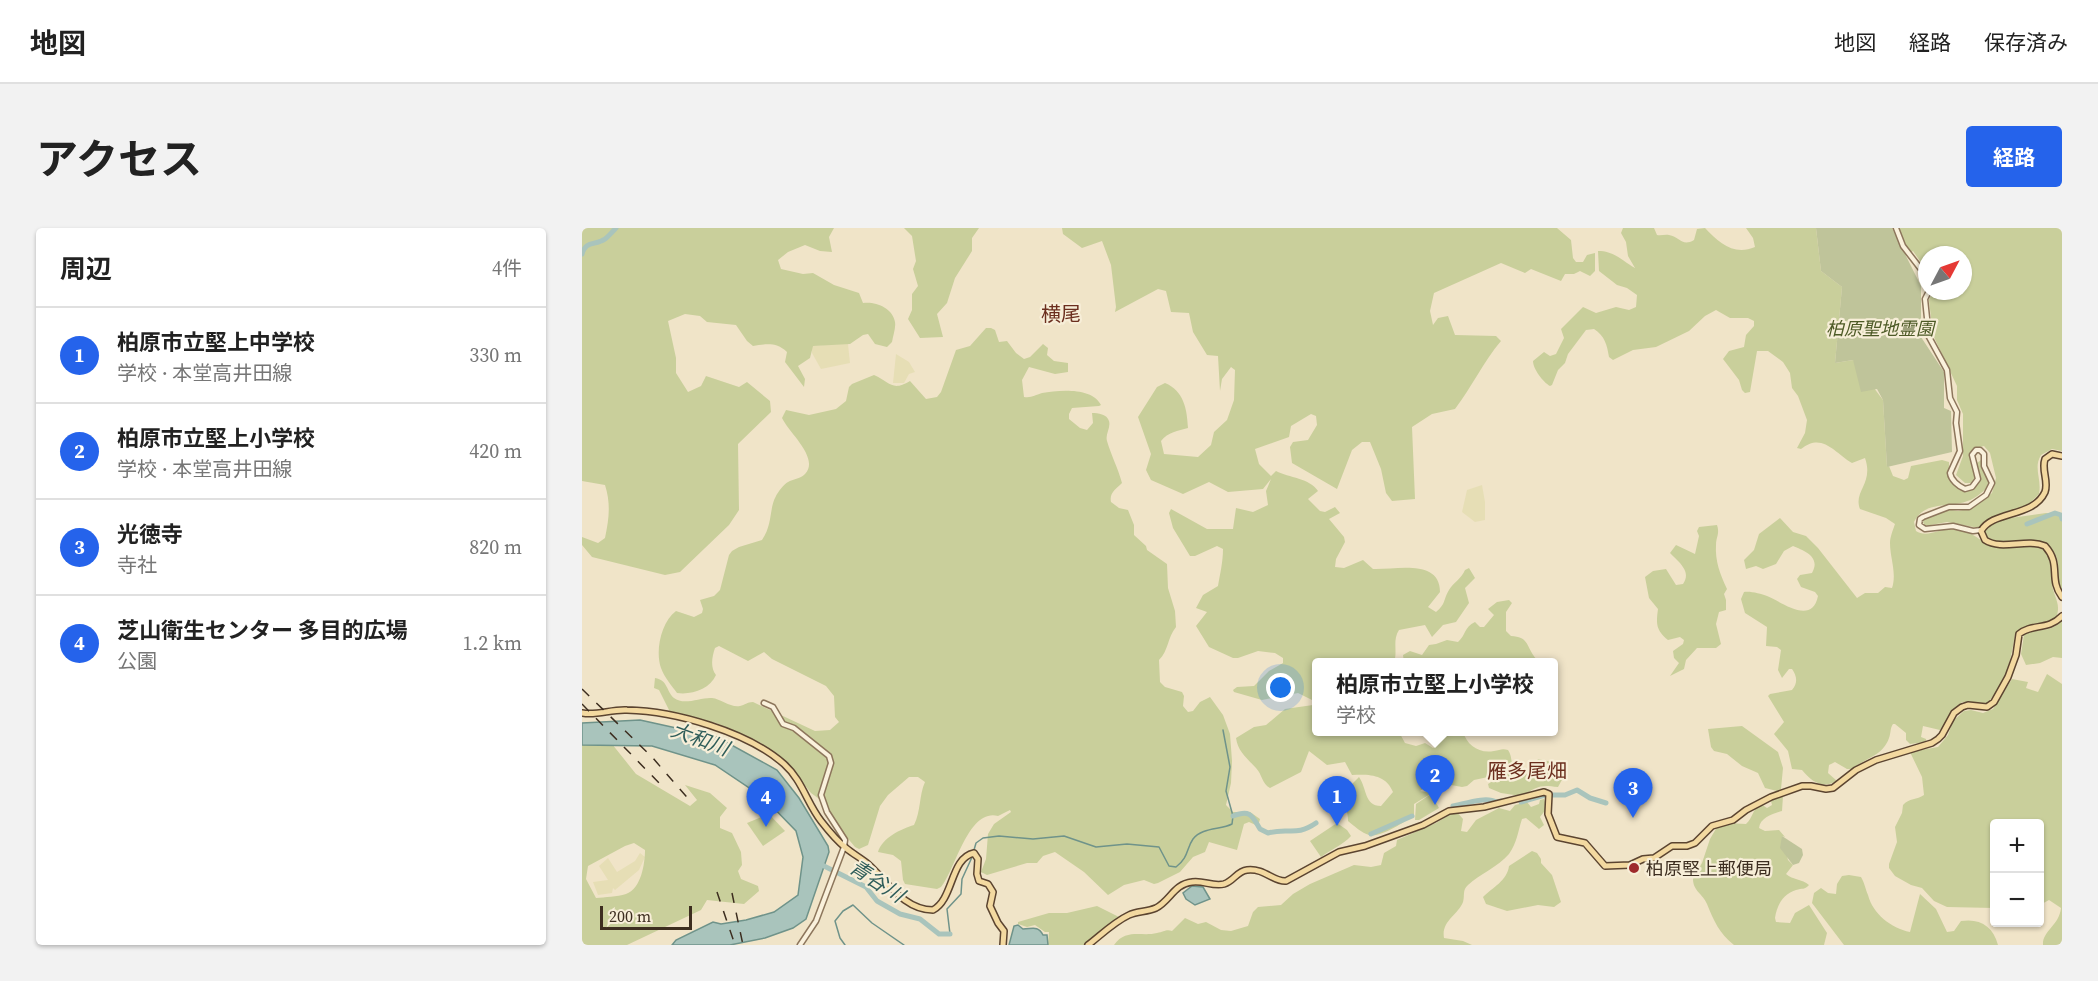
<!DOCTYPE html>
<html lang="ja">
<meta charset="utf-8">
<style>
body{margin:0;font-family:"Source Serif 4","Noto Sans JP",serif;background:#f2f2f2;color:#222}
.controls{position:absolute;right:18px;bottom:18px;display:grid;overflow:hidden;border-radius:6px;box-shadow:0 2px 4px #0004}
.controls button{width:54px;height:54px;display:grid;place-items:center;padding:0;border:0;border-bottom:2px solid #e0e0e0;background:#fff;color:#222;font:30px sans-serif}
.compass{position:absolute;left:1336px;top:18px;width:54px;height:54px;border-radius:50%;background:#fff;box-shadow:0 2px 4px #0004;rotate:49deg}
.scale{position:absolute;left:18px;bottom:15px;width:92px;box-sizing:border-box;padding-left:6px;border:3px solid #3d2e20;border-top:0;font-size:16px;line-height:21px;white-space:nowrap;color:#3d2e20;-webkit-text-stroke:4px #f7eed8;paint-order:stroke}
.you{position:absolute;left:699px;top:460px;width:21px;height:21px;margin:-15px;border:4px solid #fff;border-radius:50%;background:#1a73e8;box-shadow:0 0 0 9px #1a73e833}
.badge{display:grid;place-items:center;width:39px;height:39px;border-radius:50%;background:#2563eb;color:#fff;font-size:20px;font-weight:700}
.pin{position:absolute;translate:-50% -50px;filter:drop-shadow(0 2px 3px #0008)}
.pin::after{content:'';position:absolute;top:32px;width:21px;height:18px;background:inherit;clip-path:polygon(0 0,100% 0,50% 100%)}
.popup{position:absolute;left:730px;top:430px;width:246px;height:78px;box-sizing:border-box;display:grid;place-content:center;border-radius:6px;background:#fff;filter:drop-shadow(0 2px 4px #0005);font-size:20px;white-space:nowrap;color:#767676}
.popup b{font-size:22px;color:#222}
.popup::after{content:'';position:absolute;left:50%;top:100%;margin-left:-12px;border:12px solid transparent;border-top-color:#fff}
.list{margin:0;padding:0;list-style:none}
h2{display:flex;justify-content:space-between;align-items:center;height:78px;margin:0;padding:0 24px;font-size:26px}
h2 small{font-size:20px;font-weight:400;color:#767676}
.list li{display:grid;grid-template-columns:39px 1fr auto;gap:18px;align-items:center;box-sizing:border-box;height:96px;padding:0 24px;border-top:2px solid #e0e0e0}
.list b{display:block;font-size:22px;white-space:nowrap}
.list p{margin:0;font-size:20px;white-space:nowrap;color:#767676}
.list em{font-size:20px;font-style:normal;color:#767676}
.map{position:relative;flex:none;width:1480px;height:717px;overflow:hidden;border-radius:6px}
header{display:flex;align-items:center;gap:36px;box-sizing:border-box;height:84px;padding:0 30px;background:#fff;border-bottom:2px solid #e0e0e0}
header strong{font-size:28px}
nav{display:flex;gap:33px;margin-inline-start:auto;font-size:21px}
.intro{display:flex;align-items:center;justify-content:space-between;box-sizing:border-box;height:144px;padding:0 36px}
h1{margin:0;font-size:42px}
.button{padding:15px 27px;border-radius:6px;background:#2563eb;color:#fff;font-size:21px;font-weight:700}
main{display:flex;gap:36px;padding:0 36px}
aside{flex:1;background:#fff;border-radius:6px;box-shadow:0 2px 4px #0004}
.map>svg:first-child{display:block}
.farmland{fill:#e6deb5}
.green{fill:#c9cf9b;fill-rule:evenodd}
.cemetery{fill:#bfc49a}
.water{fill:#a9c4bc;stroke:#6f938a;stroke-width:1.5}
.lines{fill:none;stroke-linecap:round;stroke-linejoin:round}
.stream{stroke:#6f938a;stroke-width:1.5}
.river{stroke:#a9c4bc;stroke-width:5}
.minor-casing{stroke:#8d765c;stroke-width:7}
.major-casing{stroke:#5b4430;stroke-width:8}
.minor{stroke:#faf1dc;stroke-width:4}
.major{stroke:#f3d9a0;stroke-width:5}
.rail{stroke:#3d2e20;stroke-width:1.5;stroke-dasharray:10 10;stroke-linecap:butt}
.poi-dot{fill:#9e2a2b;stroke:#f7eed8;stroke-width:2}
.labels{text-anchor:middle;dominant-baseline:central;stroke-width:4.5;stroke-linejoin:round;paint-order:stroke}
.park-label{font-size:18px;font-style:italic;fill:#4d5a26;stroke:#f7eed8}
.poi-label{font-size:18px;fill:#3d2e20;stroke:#f7eed8;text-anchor:start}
.neighbourhood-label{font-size:20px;fill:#6b2e1e;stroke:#f7eed8}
.water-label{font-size:20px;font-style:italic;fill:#2f5d5a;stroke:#f7eed8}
</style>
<header>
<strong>地図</strong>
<nav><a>地図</a><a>経路</a><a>保存済み</a></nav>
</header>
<div class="intro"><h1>アクセス</h1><a class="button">経路</a></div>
<main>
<aside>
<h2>周辺<small>4件</small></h2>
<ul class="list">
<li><span class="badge">1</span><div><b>柏原市立堅上中学校</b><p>学校 · 本堂高井田線</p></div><em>330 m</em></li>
<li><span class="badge">2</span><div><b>柏原市立堅上小学校</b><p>学校 · 本堂高井田線</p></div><em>420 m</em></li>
<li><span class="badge">3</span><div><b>光徳寺</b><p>寺社</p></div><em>820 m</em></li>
<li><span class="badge">4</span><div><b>芝山衛生センター 多目的広場</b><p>公園</p></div><em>1.2 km</em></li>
</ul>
</aside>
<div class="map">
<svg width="1480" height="717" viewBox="0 0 1480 717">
<rect width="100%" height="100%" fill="#f0e4c8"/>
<g class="farmland">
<path d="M 257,116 L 266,116 L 268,135 L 239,141 L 230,125 L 230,118 Z"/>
<path d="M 314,126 L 327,134 L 333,144 L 327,146 L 322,155 L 311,155 Z"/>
<path d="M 900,257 L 903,274 L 903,292 L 893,294 L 880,284 L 885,262 Z"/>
<path d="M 58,625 L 63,629 L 57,642 L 33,662 L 31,660 L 30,665 L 16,667 L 11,654 L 26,652 L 17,638 L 26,630 L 35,644 L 53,633 Z"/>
</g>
<g class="green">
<path d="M 0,0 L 252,0 L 247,9 L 250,24 L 238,23 L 223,17 L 206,24 L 196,32 L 199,41 L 221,46 L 231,45 L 252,57 L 277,65 L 281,75 C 293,73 311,80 313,94 C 314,100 311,108 310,114 L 305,119 L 293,116 L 286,106 L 281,107 L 268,116 L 231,118 L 228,130 L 216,138 L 223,151 L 222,159 L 203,134 L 205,124 C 194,114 185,116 171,118 L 165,113 L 154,97 L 125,94 L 118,88 L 103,86 L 86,93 L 94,130 L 94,145 L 106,164 L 119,158 L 124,148 L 157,159 L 165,154 L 188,173 L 189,184 L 156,216 L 157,282 L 147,297 L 98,344 L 83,347 L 10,329 L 0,317 L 0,309 L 16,315 L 23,310 C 27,291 29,276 23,257 L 0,253 Z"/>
<path d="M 322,0 L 397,0 L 390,10 L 390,23 L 373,50 L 365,75 L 355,86 L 361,109 L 338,110 L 326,91 L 330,82 L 330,66 L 336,58 L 331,41 L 334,33 L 330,8 Z"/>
<path d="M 480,0 L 975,0 L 989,12 L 991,30 L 994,34 L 1001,34 L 1005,27 L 1013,25 L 1013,43 L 1008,48 L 998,43 L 992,46 L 983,46 L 979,53 L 949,41 L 943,45 L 919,35 L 852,65 L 848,83 L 851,97 L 856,90 L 866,88 L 873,107 L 914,108 L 919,113 C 901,134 890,159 873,181 L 850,186 L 830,199 L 833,271 L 810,273 L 804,265 L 799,241 L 788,214 L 780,214 L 770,222 L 755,261 L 710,235 L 708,219 L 711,214 L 726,212 L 735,197 L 734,188 L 729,186 L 709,198 L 707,209 L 673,221 L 677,236 L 689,248 L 694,243 C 707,250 728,250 736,263 L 726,271 L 738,283 L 743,284 L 753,279 L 758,285 L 747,291 L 762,309 L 763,314 L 754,331 L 753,339 L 762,340 L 781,332 L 791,341 C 813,342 858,330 858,364 L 846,379 L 854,384 C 864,376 861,372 867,362 C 871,355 880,350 883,342 L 887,340 L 893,350 L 883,360 L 887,375 L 874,394 L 861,397 L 850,409 L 843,397 L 817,402 C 810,413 816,423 812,434 L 734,434 L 734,504 L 817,504 L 823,515 L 834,518 L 843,515 L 851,520 L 855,518 L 861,504 L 881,504 C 885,517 897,526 912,523 C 918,522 920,520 926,522 C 932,531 927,540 936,547 L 948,545 L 956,531 L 984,537 L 986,541 L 976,559 C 956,556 956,559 939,568 L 919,565 L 907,560 L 906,556 L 914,551 L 911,548 L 892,552 L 885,558 L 880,559 L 853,554 L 838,563 L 850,565 L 832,576 L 832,588 C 821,594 799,610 787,607 C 780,605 772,598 766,593 C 766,575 758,573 745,563 L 753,558 L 767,559 L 777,549 C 785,560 782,578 799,578 L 811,564 C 804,546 786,546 770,547 L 763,534 L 745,537 L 727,523 L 719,544 L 688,560 C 680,556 680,546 674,540 C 665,530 656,524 654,510 L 672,499 L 684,497 L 703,481 L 731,477 L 732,473 L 716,465 L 680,472 L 652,464 L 651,462 L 655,459 L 672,458 L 687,443 L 701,435 L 701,430 L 693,425 L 676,423 L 656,430 L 651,430 L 627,419 L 614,398 L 625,384 L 614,380 L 621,367 L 636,358 C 638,346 641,334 641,321 L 635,318 L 613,328 L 608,328 L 591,300 L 587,285 L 589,281 L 625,301 L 651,301 L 654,280 L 671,284 L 686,277 L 684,263 L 689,251 L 681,261 L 646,264 L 627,254 L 601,266 L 569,252 L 564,242 L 569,226 L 556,189 L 575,159 L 583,155 C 602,163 605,181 606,200 C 596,203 586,204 579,213 L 582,226 L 616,229 L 629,217 L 632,204 L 645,192 L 652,172 L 653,142 L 649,139 L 640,151 L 638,163 L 636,128 L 625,127 L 611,104 L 607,85 L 589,84 L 584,63 L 576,61 L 533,84 L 534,79 L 529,37 L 520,13 L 500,20 L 481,6 Z"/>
<path d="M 1041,0 L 1072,0 L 1075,7 C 1079,8 1083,6 1087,7 C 1098,9 1100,19 1112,12 L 1115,1 L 1123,0 C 1137,15 1152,28 1173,19 L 1171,10 L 1164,0 L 1234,0 L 1239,43 L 1260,59 L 1253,135 L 1271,132 L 1301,172 L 1305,239 L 1307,238 L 1311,248 L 1322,252 L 1326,250 L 1329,238 L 1360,232 L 1367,234 L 1367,245 L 1380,261 L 1389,260 L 1396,254 L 1395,235 L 1399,232 C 1401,239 1406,247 1406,254 C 1406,260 1403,262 1399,265 C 1376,286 1346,267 1332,294 L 1334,303 C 1344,310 1359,301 1370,300 C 1384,299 1399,314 1411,318 C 1430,324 1460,309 1470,332 C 1473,339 1469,348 1470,355 C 1471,369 1480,375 1474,390 C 1466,401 1443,394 1433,406 C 1429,432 1424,456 1405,475 L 1380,474 L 1358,502 L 1341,498 L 1339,509 L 1344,511 L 1344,514 L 1328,516 L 1324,512 L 1324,505 L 1313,496 L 1311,496 C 1308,500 1309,505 1307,510 C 1301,528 1283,530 1270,541 L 1265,541 L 1253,534 L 1247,537 L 1246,545 L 1255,553 C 1240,561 1230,554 1220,542 L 1210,541 L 1206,523 L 1192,506 L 1202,494 L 1186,468 L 1188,466 L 1210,462 C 1216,455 1215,448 1210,441 L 1207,441 L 1200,450 L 1196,442 L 1199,422 L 1195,419 L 1184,418 L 1185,399 L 1163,385 L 1159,371 L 1162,364 C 1169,363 1179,366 1185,368 C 1200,374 1230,398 1236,368 L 1233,364 L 1219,359 L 1215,351 L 1218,347 L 1230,345 C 1239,329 1223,323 1211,318 L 1202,323 L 1194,336 L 1181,341 L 1174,338 L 1164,341 L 1162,332 L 1172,322 L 1177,306 L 1198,290 L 1211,304 L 1224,308 L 1236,320 L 1275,370 L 1283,365 L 1296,365 L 1303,359 L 1310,360 C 1315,345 1308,330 1308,315 C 1308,309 1311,302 1313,296 L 1304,290 L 1278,281 C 1271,263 1292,256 1283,230 L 1270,235 C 1252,224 1240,204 1219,221 L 1215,220 L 1223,205 L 1225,192 L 1216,168 L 1210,160 L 1208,145 L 1201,134 L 1186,123 L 1175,123 L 1168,164 L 1163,165 L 1160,162 L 1157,152 L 1141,131 L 1147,123 L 1162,119 L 1164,107 L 1172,98 L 1172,93 L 1166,90 L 1148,90 L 1134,82 L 1123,88 L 1107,103 L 1074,119 L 1051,122 L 1031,132 L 1027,129 C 1025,117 1023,108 1012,101 L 1004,102 L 986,126 L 983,135 L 976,142 L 970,157 L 968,158 C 961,154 951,141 951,133 L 962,124 L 968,128 L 974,126 L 982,110 L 979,101 L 1001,79 L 1014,85 L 1034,79 L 1047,82 L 1054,79 L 1055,67 L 1045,60 L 1035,57 L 1017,43 L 1016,23 C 1033,23 1040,33 1053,40 L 1046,28 L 1044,14 L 1039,5 Z"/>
<path d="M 1310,0 L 1480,0 L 1480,223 L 1470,221 L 1459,227 C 1451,240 1460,251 1457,266 L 1443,280 L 1410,291 L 1397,300 L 1365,294 L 1343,298 L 1341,294 L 1343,289 L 1364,281 L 1376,283 L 1390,280 L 1410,265 L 1414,250 L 1408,225 L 1402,218 L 1391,221 L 1387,227 L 1393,248 L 1391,255 L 1383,255 L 1374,247 L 1381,228 L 1381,186 L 1375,172 L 1375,158 L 1351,107 L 1347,72 L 1351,63 L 1381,63 L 1381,27 L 1345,27 L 1345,43 L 1331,23 L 1324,28 Z"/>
<path d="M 404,100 L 409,100 L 413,102 L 417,114 L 425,113 L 434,125 L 442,131 L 448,129 L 461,116 L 466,120 L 465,127 L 472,133 L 486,135 L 486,144 L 473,146 L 447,139 L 440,152 L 442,169 C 450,170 453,167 460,165 C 477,162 510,159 519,177 L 517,178 L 490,180 L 487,186 L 487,191 L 498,200 L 505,202 L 511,195 L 510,185 C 516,185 525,186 527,193 C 529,200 523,206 525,213 C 529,227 536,240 540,255 C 534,261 527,265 529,274 L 537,280 L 546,282 L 552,297 L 552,307 L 564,318 L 565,322 L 585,336 L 586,360 L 593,383 L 594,399 C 585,410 587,422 577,432 L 578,454 L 583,459 L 600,464 L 602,468 L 601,478 L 606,484 L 611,483 L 618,474 L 628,469 L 641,487 L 648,506 L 650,533 L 649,555 L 644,577 L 651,584 L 668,584 L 678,591 L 676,598 L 667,594 L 662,596 L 655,622 L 627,614 L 623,624 L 611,629 L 598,644 L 576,655 L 572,656 L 562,652 L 542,657 L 526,667 L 502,644 L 473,624 L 461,628 L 455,635 L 445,635 L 405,647 L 399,644 L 404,631 L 406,606 L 412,596 L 429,584 L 428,582 L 416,588 C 386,580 373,643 359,659 L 355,661 L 323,656 L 321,652 L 319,633 L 311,627 L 296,624 C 300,610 319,601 332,597 C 339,583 337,567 343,554 L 336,549 L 327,549 L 306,567 L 298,578 L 286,617 L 277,621 L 273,619 L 253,595 L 244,576 L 229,565 L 205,535 L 179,515 L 134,495 L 88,484 L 77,462 L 72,460 L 73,450 C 86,452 84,463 92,470 C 102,478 119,469 130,470 C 139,471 149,480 158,478 C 163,477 165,474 171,474 L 233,503 L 248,502 L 257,494 L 253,489 L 252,468 L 244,458 L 190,431 L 182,424 L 166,433 L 137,418 L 133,420 C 130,429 128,439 134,447 C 128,461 110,467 95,465 C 90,458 82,449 79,440 C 73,423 79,394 94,383 L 112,389 L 120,385 L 121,381 L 118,372 L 132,368 L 138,362 L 147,327 L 150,323 L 157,319 L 180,312 C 191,296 187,280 194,268 C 196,264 202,256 206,254 C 211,251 218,251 223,246 C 238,230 207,205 200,190 L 204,182 L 227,187 L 254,181 L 264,173 L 267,159 L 270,156 L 292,147 C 308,154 310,164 328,153 L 344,171 L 355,169 L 359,164 L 374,122 L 388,118 Z"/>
<path d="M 1464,285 L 1480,286 L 1480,364 C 1474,355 1477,347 1476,336 C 1473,305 1433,314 1411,314 L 1405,311 L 1403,303 L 1414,292 Z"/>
<path d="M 1135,297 C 1138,306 1134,309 1134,317 C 1133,333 1138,346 1145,361 L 1142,366 L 1144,372 L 1144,382 L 1137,384 L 1134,396 L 1139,416 L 1134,420 L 1115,420 L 1104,432 L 1102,441 L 1088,448 L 1097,435 L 1092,430 L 1091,423 L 1101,416 L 1102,412 L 1098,409 L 1086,412 C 1074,402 1074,396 1076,381 L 1067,370 L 1063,349 L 1071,343 L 1084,341 L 1094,357 L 1101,356 C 1110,344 1097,334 1088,325 L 1094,317 L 1113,326 L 1117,308 L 1115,303 L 1117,299 Z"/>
<path d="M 927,372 L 930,375 L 924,384 L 924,403 L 929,408 C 948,409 943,418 955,432 L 954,434 L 822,434 L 821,427 L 828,423 L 840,427 L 847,417 L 854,416 L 865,412 L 876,414 C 884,407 882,399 893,394 L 898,399 L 902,399 L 912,387 L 906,381 L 915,374 Z"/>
<path d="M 1480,392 L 1480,430 L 1471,429 L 1458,435 L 1444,437 L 1439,426 L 1442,407 C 1454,399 1470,406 1480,392 Z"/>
<path d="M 1465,446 L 1480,456 L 1480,717 L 1461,717 C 1460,703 1477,698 1479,680 L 1467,672 L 1458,677 L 1458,596 L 1412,596 L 1412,680 L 1365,679 L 1352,673 L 1340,660 L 1329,657 L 1313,648 L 1307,640 L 1307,636 L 1315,614 L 1313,599 L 1320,585 L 1321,577 C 1327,570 1335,572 1342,567 L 1340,549 L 1328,524 L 1356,519 L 1366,507 L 1371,493 L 1382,483 L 1389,482 L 1401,485 L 1411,481 L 1430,451 L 1446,454 L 1444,460 L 1456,464 Z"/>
<path d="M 1160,498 L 1196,524 L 1201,540 L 1199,561 L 1195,563 L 1183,560 L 1176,545 L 1160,538 L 1145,526 L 1132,523 L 1129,519 L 1126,501 Z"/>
<path d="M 30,516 L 54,546 L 108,578 L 115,572 L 103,557 L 128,565 L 145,580 L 138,589 L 138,600 L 150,605 L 159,624 L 160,637 L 156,643 L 159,651 L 176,658 L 177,663 L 162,676 L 125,672 L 119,682 L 45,717 L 0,717 L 0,517 ZM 52,615 L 63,622 C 63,636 59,661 44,666 C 35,669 23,669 14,670 L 4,651 L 6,638 L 43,618 Z"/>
<path d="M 849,566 L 857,580 L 837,592 L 833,592 L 834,576 Z"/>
<path d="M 1201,568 L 1200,583 C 1190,586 1178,590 1177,600 L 1183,603 L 1197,602 L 1203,609 L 1200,608 L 1206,632 L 1211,637 L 1204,646 C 1211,652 1220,651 1227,657 C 1223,662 1220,660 1214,662 C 1201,666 1195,677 1193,690 L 1194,694 L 1208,695 L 1213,685 L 1227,677 L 1245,705 L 1242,717 L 1152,717 C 1137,705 1132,693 1125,676 C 1121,666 1111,663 1111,651 L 1120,635 L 1128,611 L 1135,599 L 1144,595 L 1164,596 C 1172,588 1169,583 1179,576 L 1185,580 L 1190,577 L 1189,573 Z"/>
<path d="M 962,571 L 965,580 L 958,589 L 962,597 L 957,601 L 944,590 L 940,591 C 936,603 935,615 927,626 C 916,639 898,646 886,657 C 880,662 883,668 881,674 C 876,687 859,693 862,710 L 881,713 L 890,717 L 532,717 C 544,700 560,709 575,705 C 582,704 584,701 590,703 L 603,690 L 616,696 L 624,694 L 639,702 L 649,703 L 666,698 L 671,684 L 676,679 L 699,677 L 711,666 L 728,656 L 772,637 L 789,639 L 799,637 L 802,625 L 814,618 L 815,612 L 854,595 L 874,583 L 881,591 L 879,603 L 885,604 L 894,592 L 917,580 L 928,583 L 933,577 L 945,574 L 949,579 L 957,576 L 958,572 Z"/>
<path d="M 187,586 L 203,603 L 181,618 L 165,595 Z"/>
<path d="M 755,595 L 765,602 L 769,608 C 761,617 748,622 739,629 L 728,613 Z"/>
<path d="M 950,623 L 955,625 L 959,631 L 959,635 L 970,647 L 979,674 L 972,679 L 956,677 L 925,683 L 904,676 L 901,669 C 911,659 925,653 927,638 Z"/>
<path d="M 1267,647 L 1279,649 C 1283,656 1283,660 1286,667 C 1291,686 1309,700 1328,704 L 1338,666 L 1354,681 L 1365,704 L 1372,703 L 1379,693 C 1398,690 1411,698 1416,717 L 1262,717 L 1230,675 L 1232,665 L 1239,660 L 1246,665 L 1254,666 L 1255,656 L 1260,648 Z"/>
<path d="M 515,678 L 539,690 L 505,717 L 466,717 L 467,704 L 463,704 L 453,697 L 445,699 L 436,696 L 436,694 L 467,685 L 485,685 Z"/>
</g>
<g class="cemetery">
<path d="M 1234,0 L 1310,0 L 1339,58 L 1339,109 L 1362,144 L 1362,180 L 1369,183 L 1370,224 L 1305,239 L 1301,172 L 1295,161 L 1279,164 L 1271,132 L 1253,135 L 1260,59 L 1239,43 Z"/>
<path d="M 1200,608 L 1220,621 L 1221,627 L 1217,635 L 1211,637 L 1198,620 Z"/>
</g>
<g class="water">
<path d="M 58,492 L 135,509 L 195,542 L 217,570 L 246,618 L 247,624 L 224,691 L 211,700 L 183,710 L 148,717 L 90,717 L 94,712 L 131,694 L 139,696 L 164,692 L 192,684 L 216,667 L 221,629 L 214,603 L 182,570 L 133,537 L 70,518 L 0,517 L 0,495 Z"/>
<path d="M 610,658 L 621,659 L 628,671 L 613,677 L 604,671 L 601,665 Z"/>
<path d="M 436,697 L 441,701 C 450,701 456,697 461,707 L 465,707 L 466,717 L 427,717 L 432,698 Z"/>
</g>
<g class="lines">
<g class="stream">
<path d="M 392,622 L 394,615 L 401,610 L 417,608 L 451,611 L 482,608 L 514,619 L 545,616 L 577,619 L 587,638 L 594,639 C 607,629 604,621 611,611 C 620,599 639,602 650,596 L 651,588 L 644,563 L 648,539 L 641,502"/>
<path d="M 368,706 L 365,681 L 379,666 L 380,651 L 391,627"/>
<path d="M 263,717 L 258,710 L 253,693 L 261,683 L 271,677 L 290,695 L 322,717"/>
</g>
<g class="river">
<path d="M 0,26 C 4,12 13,18 23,11 C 27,8 30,4 34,0"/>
<path d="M 1445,296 L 1473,285 L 1479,287 L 1480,291"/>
<path d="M 939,574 L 963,567 L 983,567 L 995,562 L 1008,570 L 1024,575"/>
<path d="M 871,578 C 882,576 904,568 914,574 L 919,573"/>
<path d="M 651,588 C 669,581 670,588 678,601 L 686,605 C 706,599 714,609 734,595"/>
<path d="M 789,606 L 830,588"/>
<path d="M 238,636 L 284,659 L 295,673 L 318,686 L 338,691 L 357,706 L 368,706"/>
</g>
<defs>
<g id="minor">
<path d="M 1314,0 L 1321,18 L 1345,49"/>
<path d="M 1347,63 L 1343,71 L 1347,109 L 1365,142 L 1368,170 L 1375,184 L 1374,195 L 1378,223 L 1368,245 C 1369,252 1376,258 1383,261 L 1390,259 L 1396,251 L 1390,227 L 1394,222 L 1398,222 L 1402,226 L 1402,238 L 1410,255 L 1404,267 L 1387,279 L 1367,279 L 1341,289 L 1338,291 L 1337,297 L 1343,301 L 1371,298 L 1391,303 L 1399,302"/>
<path d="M 182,475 L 191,479 L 201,496 L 212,500 L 247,528 L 249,535 L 239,567 L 245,584 L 263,612 L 262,619 L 234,693 L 218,717"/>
</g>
<g id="major">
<path d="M 1480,228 L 1470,226 L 1463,231 C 1459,242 1467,253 1463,264 C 1451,290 1411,282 1399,303 L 1403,312 C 1420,323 1444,310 1463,318 C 1480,337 1466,350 1480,369"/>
<path d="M 0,485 C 15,488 29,481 45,482 C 93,483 166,504 202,536 C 220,552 225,575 239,593 C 246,602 255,613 264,620 C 271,626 279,630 286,636 C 305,653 322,682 351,682 C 372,671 368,630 392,625 L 396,631 L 395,646 L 397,653 L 406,656 L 411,664 L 408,678 L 416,695 L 422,703 L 421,717"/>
<path d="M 506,717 C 519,707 532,694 547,687 C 555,683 565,684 574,680 C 588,673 592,656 610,654 C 621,652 631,659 642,656 C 652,653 655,643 665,642 C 683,640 691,654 704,653 L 757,624 L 783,618 L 841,597 L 867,583 L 902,579 L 962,564 L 967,566 L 966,586 L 975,609 L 1003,615 L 1023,638 L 1048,637 L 1061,631 L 1072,630 L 1090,618 L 1105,618 L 1113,615 L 1130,598 L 1151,592 L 1164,582 L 1189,569 L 1220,558 L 1229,558 L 1244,561 L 1251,560 L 1274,542 L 1294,532 L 1350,515 L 1356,511 L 1360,507 L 1372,485 L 1380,479 L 1386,477 L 1405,479 L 1412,474 L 1426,449 L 1434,427 L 1437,406 C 1450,395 1466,403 1480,388"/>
</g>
</defs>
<use href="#minor" class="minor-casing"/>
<use href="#major" class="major-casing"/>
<use href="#minor" class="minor"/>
<use href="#major" class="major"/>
<g class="rail">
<path d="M 0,461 L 70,529 L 109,574"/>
<path d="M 0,476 L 82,560"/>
<path d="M 135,664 L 153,717"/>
<path d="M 150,665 L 161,717"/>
</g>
</g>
<circle class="poi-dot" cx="1052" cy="640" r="6"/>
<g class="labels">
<g class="park-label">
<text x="1298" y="100">柏原聖地霊園</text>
</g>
<g class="poi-label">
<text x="1064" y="640">柏原堅上郵便局</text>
</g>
<g class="neighbourhood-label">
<text x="479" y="86">横尾</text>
<text x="945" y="543">雁多尾畑</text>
</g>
<g class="water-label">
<text transform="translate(118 511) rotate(20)">大和川</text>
<text transform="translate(295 653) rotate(33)">青谷川</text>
</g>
</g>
</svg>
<div class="controls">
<button>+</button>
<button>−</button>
</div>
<svg class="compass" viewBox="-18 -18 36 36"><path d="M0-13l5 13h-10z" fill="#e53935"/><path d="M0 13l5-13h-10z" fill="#767676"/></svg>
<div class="scale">200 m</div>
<div class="you"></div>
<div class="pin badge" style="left:755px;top:598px">1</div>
<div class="pin badge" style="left:853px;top:577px">2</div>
<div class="popup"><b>柏原市立堅上小学校</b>学校</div>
<div class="pin badge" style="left:1051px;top:590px">3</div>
<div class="pin badge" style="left:184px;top:599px">4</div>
</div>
</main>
